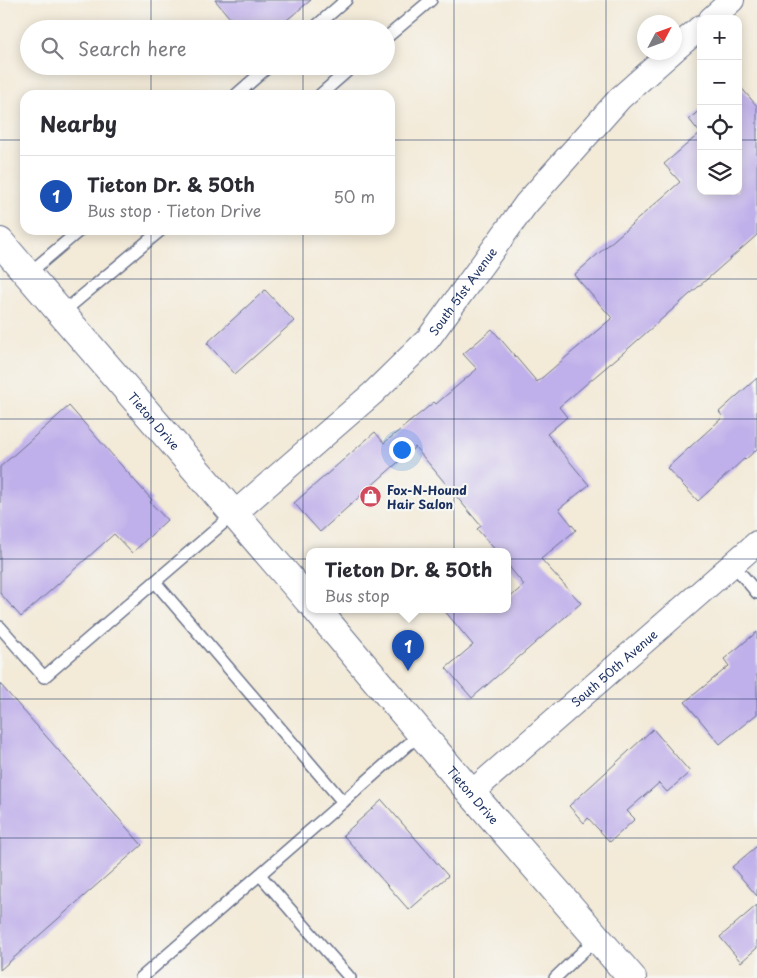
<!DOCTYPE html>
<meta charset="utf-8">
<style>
body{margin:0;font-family:"Playpen Sans",sans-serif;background:#f2f2f3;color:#2b2b33}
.controls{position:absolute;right:15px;top:15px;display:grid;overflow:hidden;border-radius:10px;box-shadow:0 2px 12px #0003}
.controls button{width:45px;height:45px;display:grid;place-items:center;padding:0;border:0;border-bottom:1px solid #e1e1e2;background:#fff;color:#2b2b33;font:25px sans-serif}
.compass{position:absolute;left:637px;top:15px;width:45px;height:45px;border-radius:50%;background:#fff;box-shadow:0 2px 12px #0003;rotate:49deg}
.you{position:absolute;left:401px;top:449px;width:18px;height:18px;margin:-12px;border:4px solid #fff;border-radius:50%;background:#1a73e8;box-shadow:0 0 0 8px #1a73e833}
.badge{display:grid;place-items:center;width:32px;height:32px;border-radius:50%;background:#d1495b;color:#fff;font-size:16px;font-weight:700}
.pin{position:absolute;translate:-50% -41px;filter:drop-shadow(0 1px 2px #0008)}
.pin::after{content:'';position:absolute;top:26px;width:18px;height:15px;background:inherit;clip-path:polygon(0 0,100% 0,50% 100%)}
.popup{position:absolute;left:306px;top:548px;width:205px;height:65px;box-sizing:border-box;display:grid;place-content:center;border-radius:10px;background:#fff;filter:drop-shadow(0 1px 4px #0005);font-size:16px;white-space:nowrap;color:#7c7c81}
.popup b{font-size:19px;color:#2b2b33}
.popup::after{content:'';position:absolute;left:50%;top:100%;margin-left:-10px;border:10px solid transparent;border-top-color:#fff}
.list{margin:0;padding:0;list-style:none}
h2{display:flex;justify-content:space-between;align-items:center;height:65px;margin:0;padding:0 20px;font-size:21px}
h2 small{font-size:16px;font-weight:400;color:#7c7c81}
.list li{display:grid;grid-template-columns:32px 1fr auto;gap:15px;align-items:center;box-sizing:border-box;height:80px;padding:0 20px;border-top:1px solid #e1e1e2}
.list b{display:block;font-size:19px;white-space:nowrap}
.list p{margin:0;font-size:16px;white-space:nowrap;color:#7c7c81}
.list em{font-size:16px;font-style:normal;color:#7c7c81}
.icon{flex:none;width:28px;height:28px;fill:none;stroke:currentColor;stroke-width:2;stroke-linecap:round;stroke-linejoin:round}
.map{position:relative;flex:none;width:757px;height:978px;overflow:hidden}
.search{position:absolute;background:#fff;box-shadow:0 2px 12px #0003;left:20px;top:20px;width:375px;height:55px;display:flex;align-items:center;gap:12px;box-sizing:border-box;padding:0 18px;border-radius:28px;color:#7c7c81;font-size:19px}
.panel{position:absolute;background:#fff;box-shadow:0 2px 12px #0003;left:20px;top:90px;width:375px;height:145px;border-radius:15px}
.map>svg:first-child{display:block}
.building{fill:#bfafea}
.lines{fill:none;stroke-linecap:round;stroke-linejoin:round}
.lane-casing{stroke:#677089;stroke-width:14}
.street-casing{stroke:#677089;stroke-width:26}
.secondary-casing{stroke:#677089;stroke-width:30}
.lane{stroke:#fff;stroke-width:11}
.street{stroke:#fff;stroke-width:24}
.secondary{stroke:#fff;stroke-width:28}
.grid{fill:none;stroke:#1b2f5e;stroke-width:1;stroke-opacity:0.55}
.labels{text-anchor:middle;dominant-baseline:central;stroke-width:4.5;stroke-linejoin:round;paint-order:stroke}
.street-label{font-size:12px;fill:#1b2f5e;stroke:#f6f6f2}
.poi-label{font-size:12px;font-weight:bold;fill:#1b2f5e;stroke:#f6f6f2;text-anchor:start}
</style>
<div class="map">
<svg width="757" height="978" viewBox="0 0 757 978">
<rect width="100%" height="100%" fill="#f6f6f2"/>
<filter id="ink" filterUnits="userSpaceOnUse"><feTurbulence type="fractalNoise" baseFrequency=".02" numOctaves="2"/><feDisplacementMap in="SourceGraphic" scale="10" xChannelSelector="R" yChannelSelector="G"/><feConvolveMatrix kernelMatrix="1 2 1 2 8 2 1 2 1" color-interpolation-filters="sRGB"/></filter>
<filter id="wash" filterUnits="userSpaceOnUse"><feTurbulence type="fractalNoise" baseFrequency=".0096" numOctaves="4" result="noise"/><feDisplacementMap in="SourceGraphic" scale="20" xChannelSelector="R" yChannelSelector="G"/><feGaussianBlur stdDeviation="1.12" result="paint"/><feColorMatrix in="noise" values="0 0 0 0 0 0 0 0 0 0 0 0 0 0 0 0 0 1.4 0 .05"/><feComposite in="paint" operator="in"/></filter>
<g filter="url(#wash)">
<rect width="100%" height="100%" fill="#f3ead8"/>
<g id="blocks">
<g class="building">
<path d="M 215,0 L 311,0 L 276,29 L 239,29 Z"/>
<path d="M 738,84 L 757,106 L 757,235 L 630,347 L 559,407 L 567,417 L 547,434 L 589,485 L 559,509 L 576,530 L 541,559 L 581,603 L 472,698 L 446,668 L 473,645 L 444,610 L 507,610 L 507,600 L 524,585 L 507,564 L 507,552 L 497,552 L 477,529 L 481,526 L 415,447 L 320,532 L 294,503 L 375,432 L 384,443 L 434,402 L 436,404 L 477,369 L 463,354 L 492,329 L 537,382 L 612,318 L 574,275 L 680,182 L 664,164 L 700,133 L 689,119 L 701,109 L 701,191 L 738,191 Z"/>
<path d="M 265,290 L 294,321 L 235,374 L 207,343 Z"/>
<path d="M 757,378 L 757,449 L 745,460 L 744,459 L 698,501 L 667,468 L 723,417 L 719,412 Z"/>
<path d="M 69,406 L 152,500 L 150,502 L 167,520 L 132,553 L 114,534 L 21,617 L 0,593 L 0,467 Z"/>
<path d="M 757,632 L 757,714 L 720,744 L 685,702 L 729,666 L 724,659 Z"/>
<path d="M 0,684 L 142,845 L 0,970 Z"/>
<path d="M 653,729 L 690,772 L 667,792 L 659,783 L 627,811 L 635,819 L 610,842 L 588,818 L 584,823 L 569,806 Z"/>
<path d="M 382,800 L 448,876 L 409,910 L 343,835 Z"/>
<path d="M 757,846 L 757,896 L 732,867 Z"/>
<path d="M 757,905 L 757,948 L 741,962 L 720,937 Z"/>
</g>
</g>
</g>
<g filter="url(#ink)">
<use href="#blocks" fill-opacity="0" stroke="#677089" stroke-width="1"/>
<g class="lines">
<defs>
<g id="lane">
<path d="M 313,29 L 346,0"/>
<path d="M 386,38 L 431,0"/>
<path d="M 236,95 L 269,66"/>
<path d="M 320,95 L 353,66"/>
<path d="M 28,274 L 80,230"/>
<path d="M 62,313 L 161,230"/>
<path d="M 733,564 L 757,593"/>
<path d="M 0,627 L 44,677 L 235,513"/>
<path d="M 343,802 L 421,733"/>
<path d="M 260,875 L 350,978"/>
<path d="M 141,978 L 343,802 L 155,582"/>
<path d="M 555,978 L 597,938"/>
</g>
<g id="street">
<path d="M 711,19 L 732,0"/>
<path d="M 674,50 L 701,27"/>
<path id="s1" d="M 235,513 L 373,393 L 428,339 L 526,204 L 620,98 L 672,52"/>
<path id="s2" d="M 471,793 L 757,543"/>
</g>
<g id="secondary">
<path id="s3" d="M 0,242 L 309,601"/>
<path id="s4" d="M 317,610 L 471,793 L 632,978"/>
</g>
</defs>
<use href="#lane" class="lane-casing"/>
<use href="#street" class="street-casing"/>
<use href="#secondary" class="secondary-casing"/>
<use href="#lane" class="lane"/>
<use href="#street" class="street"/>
<use href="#secondary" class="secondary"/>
</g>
</g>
<path class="grid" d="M 151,0 L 151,29M 303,0 L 303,29M 454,0 L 454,978M 606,0 L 606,978M 151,66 L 151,95M 303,66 L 303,95M 0,140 L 25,140M 390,140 L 701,140M 738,140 L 757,140M 151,230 L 151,978M 303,230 L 303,978M 0,279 L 757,279M 0,419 L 757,419M 0,559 L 757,559M 0,699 L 757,699M 0,838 L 757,838"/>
<defs>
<symbol id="shop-disc" viewBox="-11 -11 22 22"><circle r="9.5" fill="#d1495b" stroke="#f6f6f2"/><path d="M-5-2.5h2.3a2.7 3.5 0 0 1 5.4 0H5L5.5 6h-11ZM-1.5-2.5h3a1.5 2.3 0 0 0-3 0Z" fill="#fff"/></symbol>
</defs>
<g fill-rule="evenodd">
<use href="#shop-disc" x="358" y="484" width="25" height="25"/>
</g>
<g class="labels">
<g class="street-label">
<text stroke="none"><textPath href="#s1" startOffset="319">South 51st Avenue</textPath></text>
<text stroke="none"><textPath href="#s3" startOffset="236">Tieton Drive</textPath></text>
<text stroke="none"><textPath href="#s2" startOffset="190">South 50th Avenue</textPath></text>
<text stroke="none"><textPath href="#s4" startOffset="242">Tieton Drive</textPath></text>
</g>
<g class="poi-label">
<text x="387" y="490">Fox-N-Hound<tspan x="387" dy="14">Hair Salon</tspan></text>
</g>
</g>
</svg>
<div class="controls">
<button>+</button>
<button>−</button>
<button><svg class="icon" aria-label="locate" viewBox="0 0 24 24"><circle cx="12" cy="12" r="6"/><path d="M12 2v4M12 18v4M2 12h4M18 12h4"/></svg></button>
<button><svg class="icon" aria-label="layers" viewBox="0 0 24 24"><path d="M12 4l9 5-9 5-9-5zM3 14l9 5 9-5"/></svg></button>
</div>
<svg class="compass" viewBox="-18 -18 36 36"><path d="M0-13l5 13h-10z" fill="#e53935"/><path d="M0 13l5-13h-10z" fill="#7c7c81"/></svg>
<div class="you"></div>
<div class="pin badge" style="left:408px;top:671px;background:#1a4fb4">1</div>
<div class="popup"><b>Tieton Dr. &amp; 50th</b>Bus stop</div>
<div class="search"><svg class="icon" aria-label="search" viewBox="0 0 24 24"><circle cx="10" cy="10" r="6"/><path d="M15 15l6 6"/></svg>Search here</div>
<section class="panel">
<h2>Nearby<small></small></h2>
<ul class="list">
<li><span class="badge" style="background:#1a4fb4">1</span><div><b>Tieton Dr. &amp; 50th</b><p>Bus stop · Tieton Drive</p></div><em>50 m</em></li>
</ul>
</section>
</div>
